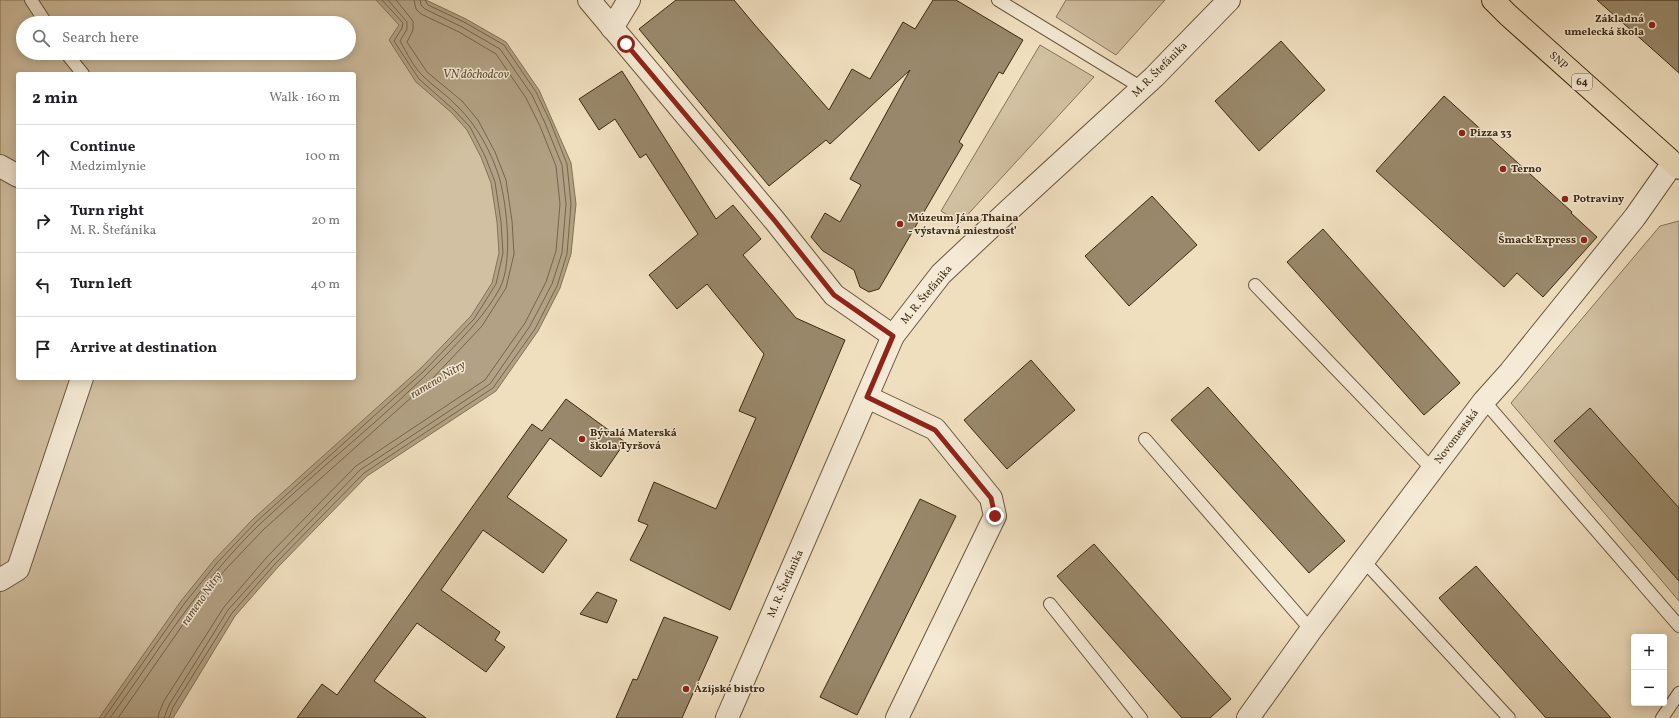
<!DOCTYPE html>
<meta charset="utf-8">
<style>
body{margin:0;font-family:Vollkorn,serif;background:#f6f6f6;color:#202124}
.controls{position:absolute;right:12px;bottom:12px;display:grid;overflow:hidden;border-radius:4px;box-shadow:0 2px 10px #0003}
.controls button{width:36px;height:36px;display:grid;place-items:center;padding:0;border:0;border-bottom:1px solid #e0e0e0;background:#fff;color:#202124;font:20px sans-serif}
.stop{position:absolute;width:12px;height:12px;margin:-9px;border:3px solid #8f2418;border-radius:50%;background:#fff}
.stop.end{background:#8f2418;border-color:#fff;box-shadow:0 1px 4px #0008}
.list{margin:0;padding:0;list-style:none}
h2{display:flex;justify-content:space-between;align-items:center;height:52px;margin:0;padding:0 16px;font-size:17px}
h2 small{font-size:13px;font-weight:400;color:#757577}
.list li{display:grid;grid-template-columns:26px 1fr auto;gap:12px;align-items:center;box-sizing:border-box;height:64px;padding:0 16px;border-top:1px solid #e0e0e0}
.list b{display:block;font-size:15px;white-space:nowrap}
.list p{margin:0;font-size:13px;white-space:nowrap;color:#757577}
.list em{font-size:13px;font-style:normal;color:#757577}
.icon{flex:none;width:22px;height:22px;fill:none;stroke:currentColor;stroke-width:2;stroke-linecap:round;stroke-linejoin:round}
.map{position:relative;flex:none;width:1679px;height:718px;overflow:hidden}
.search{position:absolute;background:#fff;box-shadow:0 2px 10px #0003;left:16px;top:16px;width:340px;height:44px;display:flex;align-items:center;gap:10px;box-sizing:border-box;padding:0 14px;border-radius:22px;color:#757577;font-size:15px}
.panel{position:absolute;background:#fff;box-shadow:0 2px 10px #0003;left:16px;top:72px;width:340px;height:308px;border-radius:4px}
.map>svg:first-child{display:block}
.green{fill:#d1c0a1;stroke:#867458;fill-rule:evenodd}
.water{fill:#b2a184;stroke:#827156}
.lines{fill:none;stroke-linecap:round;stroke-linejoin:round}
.shore{stroke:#76654a;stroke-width:1}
.building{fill:#99886b;stroke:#3b2910}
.service-casing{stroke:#68563c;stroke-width:14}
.minor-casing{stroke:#68563c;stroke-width:24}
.tertiary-casing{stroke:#68563c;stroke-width:24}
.primary-casing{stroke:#3b2910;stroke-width:24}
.service{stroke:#f5ead5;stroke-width:12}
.minor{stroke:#f5ead5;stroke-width:22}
.tertiary{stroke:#f5ead5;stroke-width:22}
.primary{stroke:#f0dfbf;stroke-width:22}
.route{stroke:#8f2418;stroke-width:5}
.poi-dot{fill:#8f2418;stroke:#f5ead5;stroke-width:1.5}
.labels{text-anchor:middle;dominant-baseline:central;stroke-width:3;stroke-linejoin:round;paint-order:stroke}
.shield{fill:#f5ead5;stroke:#73634b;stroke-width:1}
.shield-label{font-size:10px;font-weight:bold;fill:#3b2910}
.poi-label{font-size:11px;font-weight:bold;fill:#3b2910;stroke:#f5ead5;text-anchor:start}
.street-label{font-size:11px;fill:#3b2910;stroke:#f5ead5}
.water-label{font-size:12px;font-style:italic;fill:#5f4d33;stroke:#f5ead5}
</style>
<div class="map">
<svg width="1679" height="718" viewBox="0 0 1679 718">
<rect width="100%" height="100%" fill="#f0dfbf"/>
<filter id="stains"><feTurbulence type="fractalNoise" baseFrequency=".005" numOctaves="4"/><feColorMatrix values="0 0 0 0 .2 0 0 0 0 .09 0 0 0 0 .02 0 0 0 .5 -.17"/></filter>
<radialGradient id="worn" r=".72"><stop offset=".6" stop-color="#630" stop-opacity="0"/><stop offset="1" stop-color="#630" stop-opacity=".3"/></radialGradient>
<g class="green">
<path d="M 0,0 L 386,0 L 516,197 L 516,274 L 233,584 L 153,718 L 0,718 ZM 23,23 L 349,23 L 349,53 L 23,53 ZM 18,74 L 354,74 L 354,378 L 18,378 Z"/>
<path d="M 1066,0 L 1165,0 L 1116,55 L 1056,17 Z"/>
<path d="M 1040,45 L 1094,77 L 960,223 L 941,211 Z"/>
<path d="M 1679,221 L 1679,601 L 1511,403 L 1660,226 Z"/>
</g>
<path class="water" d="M 376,0 L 426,0 L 466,19 L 506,42 L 539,90 L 571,163 L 576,204 L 571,254 L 560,288 L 538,331 L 496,391 L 367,476 L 278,567 L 235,616 L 173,718 L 99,718 L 181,601 L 214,560 L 253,519 L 421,368 L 471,316 L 492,283 L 499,253 L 497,222 L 491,183 L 481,157 L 467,130 L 452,113 L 416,82 L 389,40 L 399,25 Z"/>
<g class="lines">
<g class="shore">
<path d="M 104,718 L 184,604 L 217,563 L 256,522 L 424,371 L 474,319 L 496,284 L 503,253 L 501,222 L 495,182 L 485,156 L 470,127 L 454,110 L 419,79 L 394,41 L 402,28 L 403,23 L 382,0"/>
<path d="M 110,718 C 158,652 200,582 259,525 C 320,467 387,416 446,355 C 466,334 486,314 500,288 C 513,261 507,208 500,180 C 492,153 477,125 457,106 C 447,95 434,87 424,77 C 414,68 407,53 400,41 L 407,29 L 407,22 L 388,0"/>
<path d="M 118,718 L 193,610 L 225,570 L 264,529 L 432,379 L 482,326 L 506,288 L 514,254 L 512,221 L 506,180 L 495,152 L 478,120 L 462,101 L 427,72 L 407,42 L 413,30 L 413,21 L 396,0"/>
<path d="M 158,718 L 159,713 L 164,701 L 224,607 L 267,557 L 356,466 L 485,380 L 525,323 L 546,282 L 556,251 L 560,204 L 556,166 L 540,126 L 526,98 L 496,54 L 459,32 L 421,14 L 416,9 L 414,0"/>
<path d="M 164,718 L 169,705 L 228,610 L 272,561 L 360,470 L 490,384 L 530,326 L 552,284 L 562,253 L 566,204 L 562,165 L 545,123 L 532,95 L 500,49 L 462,27 L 425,9 L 421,5 L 420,0"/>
<path d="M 169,718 L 173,707 L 232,613 L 275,564 L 364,473 L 493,388 L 535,329 L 557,286 L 567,254 L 571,204 L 567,164 L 550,121 L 536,92 L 504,45 L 464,22 L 428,5 L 425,0"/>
</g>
</g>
<g class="building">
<path d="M 676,0 L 734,0 L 754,24 L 829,110 L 852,69 L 870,79 L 903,22 L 915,29 L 933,0 L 956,0 L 1023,40 L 1003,74 L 999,72 L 959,142 L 963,145 L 879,289 L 869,292 L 860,287 L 854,270 L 823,251 L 811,237 L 825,213 L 840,222 L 861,185 L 850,179 L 910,70 L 830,144 L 826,140 L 769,186 L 639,29 Z"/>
<path d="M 1597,0 L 1679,0 L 1679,73 L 1659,55 Z"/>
<path d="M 1281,41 L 1325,90 L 1259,151 L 1215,101 Z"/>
<path d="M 622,71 L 716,219 L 733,205 L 761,239 L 743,255 L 796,318 L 845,340 L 730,610 L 630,560 L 648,525 L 638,521 L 654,482 L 716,509 L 756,418 L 739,411 L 764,354 L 707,284 L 677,309 L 649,275 L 698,234 L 646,154 L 640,158 L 615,119 L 599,130 L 579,99 Z"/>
<path d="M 1444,96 L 1572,212 L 1571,213 L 1597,237 L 1543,297 L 1517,273 L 1504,287 L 1376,171 Z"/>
<path d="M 1152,196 L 1197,245 L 1129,306 L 1085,256 Z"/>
<path d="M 1323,229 L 1460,383 L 1424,415 L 1287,262 Z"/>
<path d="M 1031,360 L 1075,410 L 1007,469 L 964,420 Z"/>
<path d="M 1208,387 L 1345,541 L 1309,573 L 1171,420 Z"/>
<path d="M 566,399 L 625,442 L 601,477 L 550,438 L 507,497 L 567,540 L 543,573 L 483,530 L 441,590 L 500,632 L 495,640 L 505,647 L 486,672 L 417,623 L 374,681 L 426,718 L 297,718 L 322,684 L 337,695 L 532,424 L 542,431 Z"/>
<path d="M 1590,408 L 1679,508 L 1679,581 L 1554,441 Z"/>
<path d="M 920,499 L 956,516 L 857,715 L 820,697 Z"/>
<path d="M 1094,544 L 1231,699 L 1210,718 L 1182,718 L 1057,576 Z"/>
<path d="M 1476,566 L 1551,651 L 1611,718 L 1546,718 L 1439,598 Z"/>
<path d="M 597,592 L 617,600 L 607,623 L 580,614 Z"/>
<path d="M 664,617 L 718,637 L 682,718 L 616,718 L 633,679 L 637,680 Z"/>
</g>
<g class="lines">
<defs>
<g id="service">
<path d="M 31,0 L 46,23"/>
<path d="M 998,0 L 1142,88"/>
<path d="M 66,53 L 83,74"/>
<path d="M 1255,285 L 1432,469"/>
<path d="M 1484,401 L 1679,626"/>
<path d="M 1145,439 L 1311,630"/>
<path d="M 1363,560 L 1509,718"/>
<path d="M 1050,604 L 1141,718"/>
<path d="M 1662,718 L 1679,693"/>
</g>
<g id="minor">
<path d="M 589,0 L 775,221 L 834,295 L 893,336"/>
<path d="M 612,28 L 629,0"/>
<path d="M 0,166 L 18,176"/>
<path d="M 867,397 L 935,429 L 991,498 L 995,516 L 897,718"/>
<path d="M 0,580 L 18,569 L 82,378"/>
<path d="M 1248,718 L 1311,630 L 1484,401 L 1510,372 L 1635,217 L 1673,163"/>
</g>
<path id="tertiary" d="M 727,718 L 893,336 L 941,274 L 1009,210 L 1154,77 L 1229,0"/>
<path id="primary" d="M 1493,0 L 1508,15 L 1679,168"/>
</defs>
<use href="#service" class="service-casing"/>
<use href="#minor" class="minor-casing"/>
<use href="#tertiary" class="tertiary-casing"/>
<use href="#primary" class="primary-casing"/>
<use href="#service" class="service"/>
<use href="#minor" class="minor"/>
<use href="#tertiary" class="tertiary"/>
<use href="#primary" class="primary"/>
</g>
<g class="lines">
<path class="route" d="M 626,44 L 775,221 L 834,295 L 893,336 L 867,397 L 935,430 L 991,498 L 995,516"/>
</g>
<g class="poi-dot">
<circle cx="1652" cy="25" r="4"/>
<circle cx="1462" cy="133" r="4"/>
<circle cx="1503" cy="169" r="4"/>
<circle cx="1565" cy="199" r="4"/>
<circle cx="900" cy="224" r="4"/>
<circle cx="1584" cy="240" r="4"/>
<circle cx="582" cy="439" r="4"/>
<circle cx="686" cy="689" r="4"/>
</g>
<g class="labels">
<rect class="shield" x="1572" y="74" width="20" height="16" rx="3"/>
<g class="shield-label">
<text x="1582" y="82">64</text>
</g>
<g class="poi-label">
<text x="1644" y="19" text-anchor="end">Základná<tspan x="1644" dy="13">umelecká škola</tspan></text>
<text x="1470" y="133">Pizza 33</text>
<text x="1511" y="169">Terno</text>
<text x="1573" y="199">Potraviny</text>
<text x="908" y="218">Múzeum Jána Thaina<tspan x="908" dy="13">- výstavná miestnosť</tspan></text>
<text x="1576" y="240" text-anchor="end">Šmack Express</text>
<text x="590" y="433">Bývalá Materská<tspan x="590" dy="13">škola Tyršová</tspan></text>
<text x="694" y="689">Ázijské bistro</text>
</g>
<g class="street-label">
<text transform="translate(1558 61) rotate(42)">SNP</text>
<text transform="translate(1160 70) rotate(-45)">M. R. Štefánika</text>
<text transform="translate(927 295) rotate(-50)">M. R. Štefánika</text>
<text transform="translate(1457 437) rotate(-53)">Novomestská</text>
<text transform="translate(786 584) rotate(-66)">M. R. Štefánika</text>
</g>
<g class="water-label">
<text x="476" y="75">VN dôchodcov</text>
<text transform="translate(438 380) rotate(-31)">rameno Nitry</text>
<text transform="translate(202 599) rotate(-55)">rameno Nitry</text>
</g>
</g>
<rect width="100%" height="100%" filter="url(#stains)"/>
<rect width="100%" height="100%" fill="url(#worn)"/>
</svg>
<div class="controls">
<button>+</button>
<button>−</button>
</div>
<div class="stop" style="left:626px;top:44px"></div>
<div class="stop end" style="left:995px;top:516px"></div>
<div class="search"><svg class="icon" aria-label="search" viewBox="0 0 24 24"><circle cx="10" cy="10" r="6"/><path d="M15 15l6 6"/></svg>Search here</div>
<section class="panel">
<h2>2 min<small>Walk · 160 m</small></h2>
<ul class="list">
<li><svg class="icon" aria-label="ahead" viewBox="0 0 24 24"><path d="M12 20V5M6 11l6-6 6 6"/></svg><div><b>Continue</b><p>Medzimlynie</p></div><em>100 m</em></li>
<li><svg class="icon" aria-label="right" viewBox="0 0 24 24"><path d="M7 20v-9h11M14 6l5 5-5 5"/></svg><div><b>Turn right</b><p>M. R. Štefánika</p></div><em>20 m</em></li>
<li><svg class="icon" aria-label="left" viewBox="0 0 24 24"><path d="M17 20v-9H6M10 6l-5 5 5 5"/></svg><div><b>Turn left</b></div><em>40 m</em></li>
<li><svg class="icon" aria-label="arrive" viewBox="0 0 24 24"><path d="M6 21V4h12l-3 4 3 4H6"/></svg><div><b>Arrive at destination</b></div></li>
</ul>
</section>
</div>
